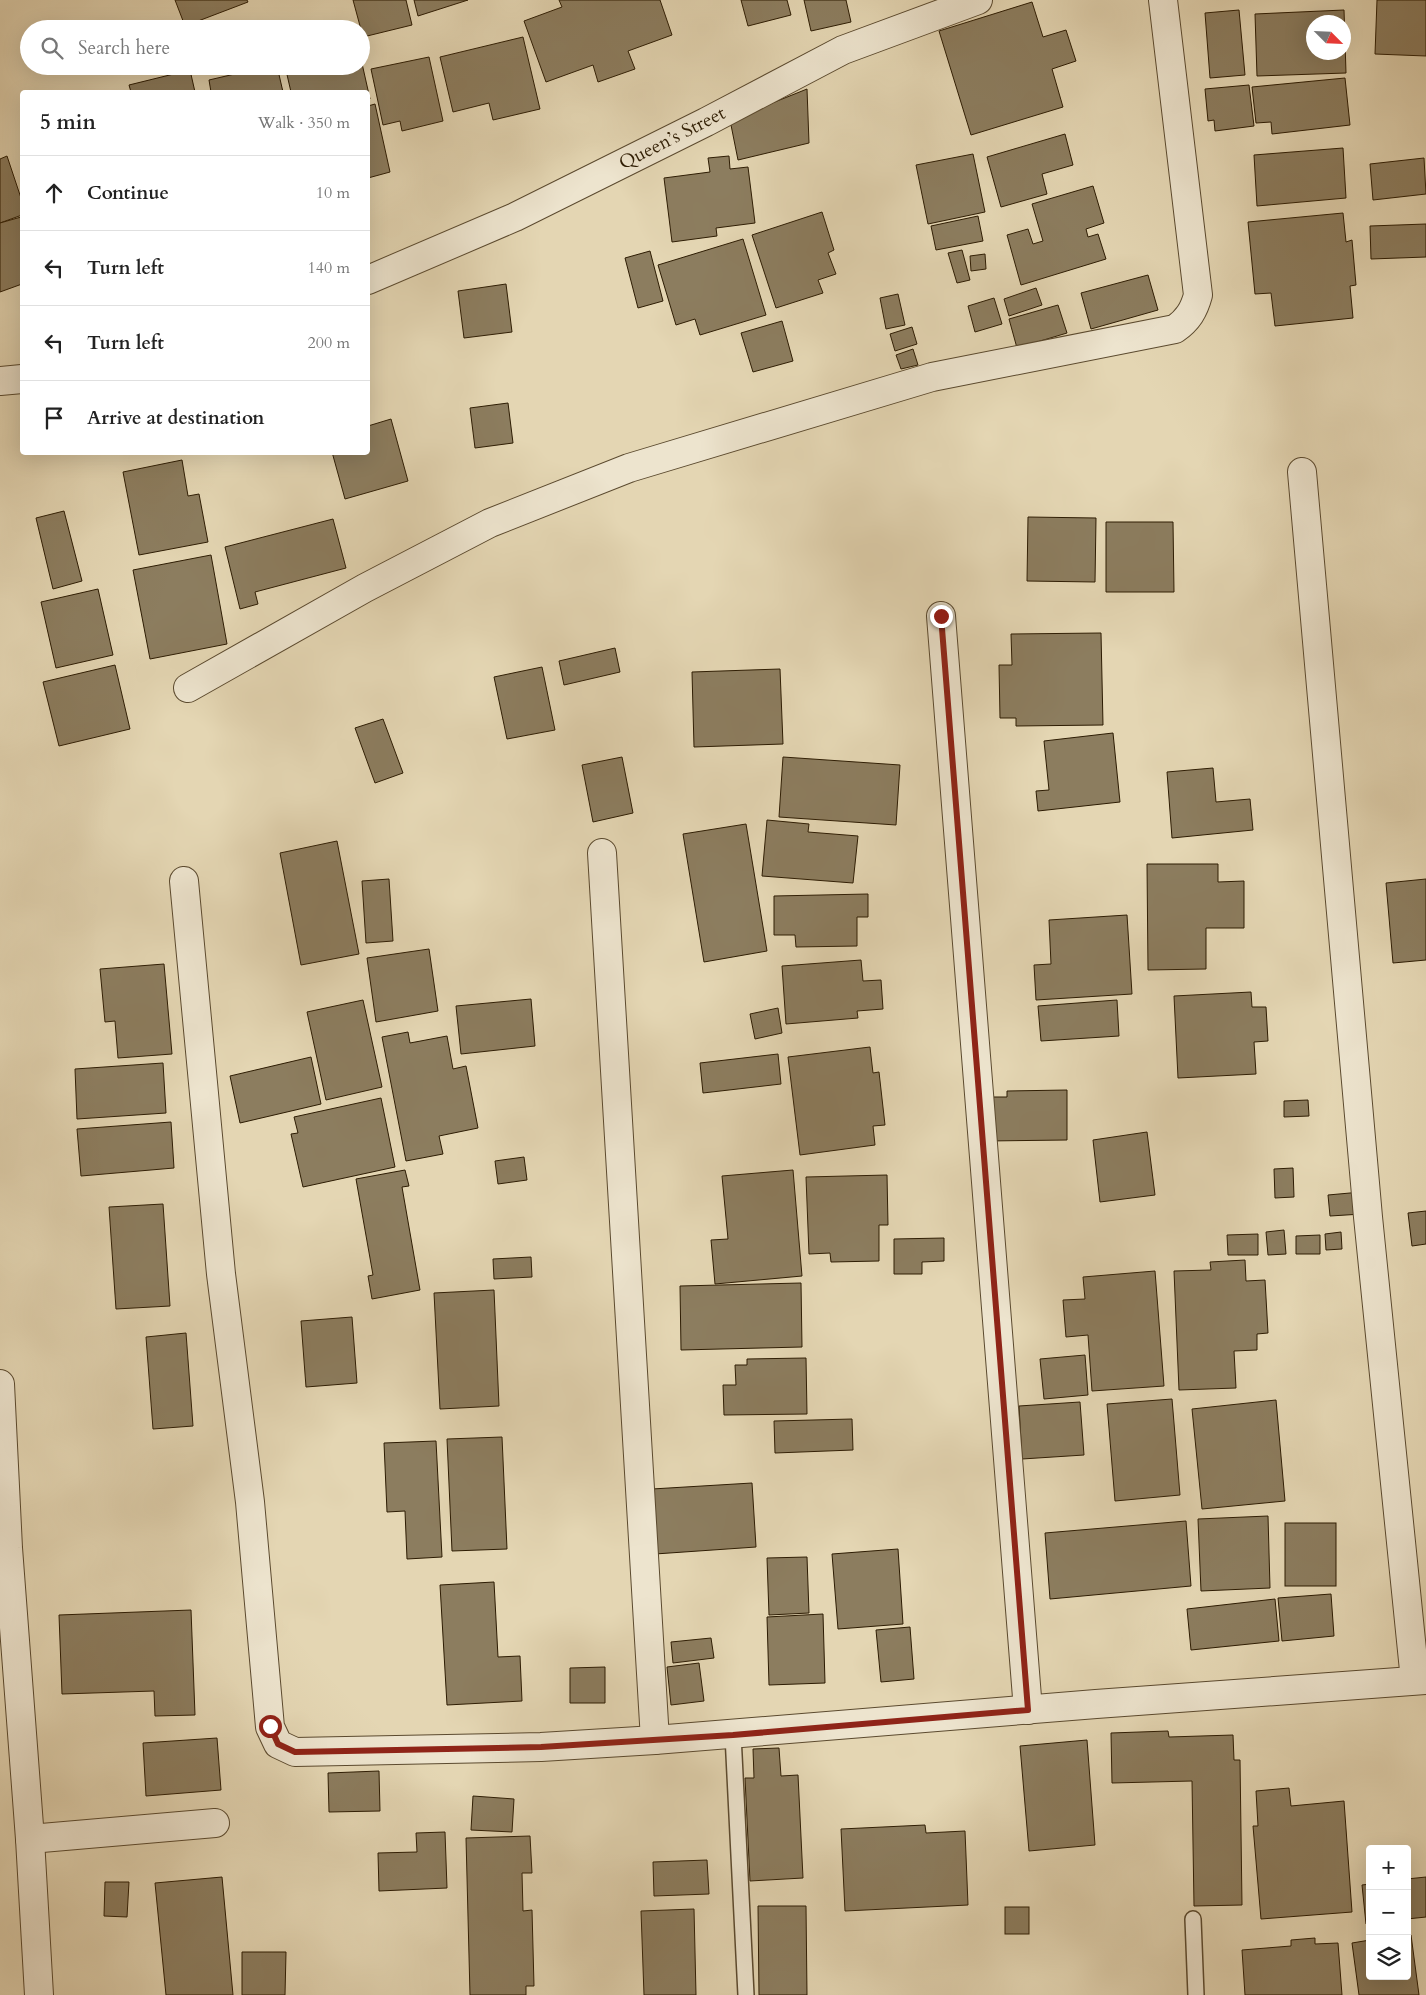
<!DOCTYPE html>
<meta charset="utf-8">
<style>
body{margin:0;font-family:Cardo,serif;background:#f2f2f2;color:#222}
.controls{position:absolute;right:15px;bottom:15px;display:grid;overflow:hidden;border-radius:5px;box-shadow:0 5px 20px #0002}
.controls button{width:45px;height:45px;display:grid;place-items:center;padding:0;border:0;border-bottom:1px solid #e0e0e0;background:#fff;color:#222;font:25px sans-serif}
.compass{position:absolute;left:1306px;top:15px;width:45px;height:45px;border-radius:50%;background:#fff;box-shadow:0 5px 20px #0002;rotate:114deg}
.stop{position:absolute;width:15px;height:15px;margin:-11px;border:4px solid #8f2418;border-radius:50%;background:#fff}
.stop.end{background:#8f2418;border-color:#fff;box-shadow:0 1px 5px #0008}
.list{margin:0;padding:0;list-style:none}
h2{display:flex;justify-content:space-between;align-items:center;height:65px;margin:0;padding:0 20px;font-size:21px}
h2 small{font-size:16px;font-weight:400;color:#767676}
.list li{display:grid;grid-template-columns:32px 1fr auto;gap:15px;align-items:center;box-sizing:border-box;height:75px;padding:0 20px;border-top:1px solid #e0e0e0}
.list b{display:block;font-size:19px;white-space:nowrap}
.list em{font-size:16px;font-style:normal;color:#767676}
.icon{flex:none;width:28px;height:28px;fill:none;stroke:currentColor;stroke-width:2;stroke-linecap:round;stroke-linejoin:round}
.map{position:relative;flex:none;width:1426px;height:1995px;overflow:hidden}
.search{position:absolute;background:#fff;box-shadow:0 5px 20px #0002;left:20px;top:20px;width:350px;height:55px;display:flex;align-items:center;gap:12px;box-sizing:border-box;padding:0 18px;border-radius:28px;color:#767676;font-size:19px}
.panel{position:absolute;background:#fff;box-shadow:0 5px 20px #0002;left:20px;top:90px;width:350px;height:365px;border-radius:5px}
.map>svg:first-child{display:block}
.building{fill:#8c7d5f;stroke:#2d1c03;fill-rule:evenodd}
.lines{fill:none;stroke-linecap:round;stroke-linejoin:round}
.service-casing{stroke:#5b4a2f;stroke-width:18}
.minor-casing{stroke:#5b4a2f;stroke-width:30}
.service{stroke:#ede4ce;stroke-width:15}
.minor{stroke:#ede4ce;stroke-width:28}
.route{stroke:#8f2418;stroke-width:6}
.labels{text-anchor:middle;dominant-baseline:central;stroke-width:5;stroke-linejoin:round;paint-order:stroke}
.street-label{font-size:19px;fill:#2d1c03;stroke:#ede4ce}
</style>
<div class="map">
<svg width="1426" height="1995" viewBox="0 0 1426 1995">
<rect width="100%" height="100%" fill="#e4d6b3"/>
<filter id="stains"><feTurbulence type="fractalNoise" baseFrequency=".004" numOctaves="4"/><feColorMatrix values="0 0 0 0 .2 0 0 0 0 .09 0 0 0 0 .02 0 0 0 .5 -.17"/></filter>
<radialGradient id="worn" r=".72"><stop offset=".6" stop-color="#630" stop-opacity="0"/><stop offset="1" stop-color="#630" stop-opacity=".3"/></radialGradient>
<g class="building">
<path d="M 175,0 L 247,0 L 248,2 L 185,26 Z"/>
<path d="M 353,0 L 406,0 L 412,25 L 363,37 Z"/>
<path d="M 414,0 L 468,0 L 418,16 Z"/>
<path d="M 559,0 L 660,0 L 672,35 L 628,51 L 635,69 L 598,82 L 593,65 L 546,82 L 524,21 L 562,7 Z"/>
<path d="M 741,0 L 787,0 L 791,15 L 748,26 Z"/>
<path d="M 804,0 L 846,0 L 851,22 L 811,31 Z"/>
<path d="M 1377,0 L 1426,0 L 1426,56 L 1375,54 Z"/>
<path d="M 1032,2 L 1043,37 L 1066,30 L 1076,61 L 1052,69 L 1063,107 L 971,135 L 939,31 Z"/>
<path d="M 1239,10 L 1245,75 L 1210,78 L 1205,13 Z"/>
<path d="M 1344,10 L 1346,73 L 1257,76 L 1255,14 ZM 1314,22 L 1344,22 L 1344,52 L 1314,52 Z"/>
<path d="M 523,37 L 540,109 L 493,120 L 489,103 L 453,112 L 440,57 Z"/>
<path d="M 429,57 L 443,121 L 402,131 L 400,121 L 383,125 L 371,69 Z"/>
<path d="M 361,59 L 370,99 L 368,99 L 368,92 L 291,92 L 285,66 L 361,66 Z"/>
<path d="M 269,66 L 277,66 L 283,92 L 211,92 L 209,80 Z"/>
<path d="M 190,70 L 195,92 L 131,92 L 129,85 Z"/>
<path d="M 1345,78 L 1350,125 L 1272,134 L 1271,122 L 1256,123 L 1252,87 Z"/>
<path d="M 1249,85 L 1254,126 L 1215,131 L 1214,120 L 1208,121 L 1205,89 Z"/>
<path d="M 807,89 L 809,143 L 738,160 L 730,120 Z"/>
<path d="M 375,104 L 390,172 L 368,178 L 368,106 Z"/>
<path d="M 1065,134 L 1073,165 L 1042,174 L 1047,194 L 1001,207 L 987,157 Z"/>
<path d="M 1343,148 L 1346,198 L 1257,206 L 1254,155 Z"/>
<path d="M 973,154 L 985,212 L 928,224 L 916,165 Z"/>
<path d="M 7,156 L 22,201 L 22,215 L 0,223 L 0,159 Z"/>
<path d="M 729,156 L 730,169 L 748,167 L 755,223 L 716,228 L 717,236 L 672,242 L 664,178 L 710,172 L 708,158 Z"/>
<path d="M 1424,158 L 1426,194 L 1373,200 L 1370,164 Z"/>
<path d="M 1093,186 L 1104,223 L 1086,229 L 1088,237 L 1098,234 L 1106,259 L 1021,285 L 1007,235 L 1028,229 L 1033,244 L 1043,241 L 1032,204 Z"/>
<path d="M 822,212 L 834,250 L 828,253 L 836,274 L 818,280 L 823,293 L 776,308 L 752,235 Z"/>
<path d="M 1343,213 L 1346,242 L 1352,240 L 1356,285 L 1350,286 L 1353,318 L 1275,326 L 1271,293 L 1255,294 L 1248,222 Z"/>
<path d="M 978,216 L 983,241 L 936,250 L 931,226 Z"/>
<path d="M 21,217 L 22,222 L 22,284 L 0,292 L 0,223 Z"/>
<path d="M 1426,224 L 1426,257 L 1371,259 L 1370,226 Z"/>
<path d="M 743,239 L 766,315 L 700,335 L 695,319 L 676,325 L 658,265 Z"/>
<path d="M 962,250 L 970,280 L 957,283 L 948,253 Z"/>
<path d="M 650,251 L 663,301 L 638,308 L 625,258 Z"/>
<path d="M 985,254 L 986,269 L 971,271 L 970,256 Z"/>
<path d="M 1148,275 L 1158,310 L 1091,329 L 1081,293 Z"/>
<path d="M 506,284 L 512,332 L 464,338 L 458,291 Z"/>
<path d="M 1036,288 L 1042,305 L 1009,316 L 1004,299 Z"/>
<path d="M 898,294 L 905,325 L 886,329 L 880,298 Z"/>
<path d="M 994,298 L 1002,324 L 975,332 L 968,306 Z"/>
<path d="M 1058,305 L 1067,333 L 1017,348 L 1009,319 Z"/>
<path d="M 782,321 L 793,361 L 753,372 L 741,333 Z"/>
<path d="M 912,327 L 917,344 L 895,351 L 890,334 Z"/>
<path d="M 913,349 L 918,365 L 901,369 L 896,355 Z"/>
<path d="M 508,403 L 513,443 L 475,448 L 470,408 Z"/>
<path d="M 391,419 L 408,481 L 345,499 L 332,452 L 368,452 L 368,426 Z"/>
<path d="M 182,460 L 188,496 L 199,494 L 208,542 L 139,555 L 123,472 Z"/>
<path d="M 64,511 L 82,581 L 53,589 L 36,518 Z"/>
<path d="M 1028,517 L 1096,518 L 1095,582 L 1027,581 Z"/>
<path d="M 333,519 L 346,568 L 255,592 L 258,604 L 240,609 L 225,547 Z"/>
<path d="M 1106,522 L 1173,522 L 1174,592 L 1106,592 Z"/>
<path d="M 211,555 L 227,644 L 150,659 L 133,570 Z"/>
<path d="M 98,589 L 113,655 L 56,668 L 41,602 Z"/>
<path d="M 1101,633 L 1103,725 L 1016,726 L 1016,718 L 1000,718 L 999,665 L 1012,665 L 1011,634 Z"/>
<path d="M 615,648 L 620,672 L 564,685 L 559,661 Z"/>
<path d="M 115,665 L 130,729 L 59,746 L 43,682 Z"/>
<path d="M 542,667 L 555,730 L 507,739 L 494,677 Z"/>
<path d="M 780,669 L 783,744 L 694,747 L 692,672 Z"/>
<path d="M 383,719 L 403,773 L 375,783 L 355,728 Z"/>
<path d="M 1113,733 L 1120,802 L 1038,811 L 1036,791 L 1049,790 L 1044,741 Z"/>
<path d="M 622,757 L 633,813 L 593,822 L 582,765 Z"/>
<path d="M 783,757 L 900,765 L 896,825 L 779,817 Z"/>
<path d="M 1213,768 L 1216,802 L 1250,799 L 1253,830 L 1172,838 L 1167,772 Z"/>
<path d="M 767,820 L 809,824 L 808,832 L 858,836 L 853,883 L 762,876 Z"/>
<path d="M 746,824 L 767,951 L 704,962 L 683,834 Z"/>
<path d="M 337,841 L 359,954 L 301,965 L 280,853 Z"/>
<path d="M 1147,864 L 1218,864 L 1218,882 L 1244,881 L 1244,928 L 1206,928 L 1206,969 L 1148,970 Z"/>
<path d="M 389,879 L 393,941 L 366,943 L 362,881 Z"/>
<path d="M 1426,879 L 1426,960 L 1393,963 L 1386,883 Z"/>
<path d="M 868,894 L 868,917 L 857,917 L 857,946 L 796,947 L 795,935 L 774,935 L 774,896 Z"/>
<path d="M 1127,915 L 1132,994 L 1036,1000 L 1034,965 L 1051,964 L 1049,920 Z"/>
<path d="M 429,949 L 438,1011 L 376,1022 L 367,958 Z"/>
<path d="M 861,960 L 863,981 L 881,980 L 883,1009 L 857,1011 L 858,1018 L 786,1024 L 782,966 Z"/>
<path d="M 164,964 L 172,1054 L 118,1058 L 115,1021 L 105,1022 L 100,969 Z"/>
<path d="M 1251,992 L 1252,1007 L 1266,1007 L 1268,1041 L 1254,1042 L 1256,1074 L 1178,1078 L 1174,996 Z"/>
<path d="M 531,999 L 535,1046 L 461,1054 L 456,1006 Z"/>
<path d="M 363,1000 L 382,1087 L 326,1100 L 307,1012 Z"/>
<path d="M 1117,1000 L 1119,1036 L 1041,1041 L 1038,1006 Z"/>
<path d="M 778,1008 L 782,1033 L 755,1039 L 750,1014 Z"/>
<path d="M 408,1032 L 410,1043 L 447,1036 L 453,1069 L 466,1066 L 478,1128 L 439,1136 L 443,1154 L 406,1161 L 382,1037 Z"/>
<path d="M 870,1047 L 873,1073 L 879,1072 L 885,1125 L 873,1126 L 875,1145 L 800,1155 L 788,1057 Z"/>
<path d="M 778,1054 L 781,1084 L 703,1093 L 700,1063 Z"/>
<path d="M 311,1057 L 321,1104 L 240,1123 L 230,1076 Z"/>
<path d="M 163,1063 L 166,1113 L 77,1119 L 75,1069 Z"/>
<path d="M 1067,1090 L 1067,1140 L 987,1141 L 987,1097 L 1007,1097 L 1007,1091 Z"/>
<path d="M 381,1098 L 395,1167 L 303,1187 L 291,1134 L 298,1133 L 294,1117 Z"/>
<path d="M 1308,1100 L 1309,1116 L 1284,1117 L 1284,1101 Z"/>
<path d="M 171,1122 L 174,1168 L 81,1176 L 77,1129 Z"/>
<path d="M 1147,1132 L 1155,1195 L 1100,1202 L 1093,1140 Z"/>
<path d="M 524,1157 L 527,1180 L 498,1184 L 495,1161 Z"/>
<path d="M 1293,1168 L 1294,1197 L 1275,1198 L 1274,1169 Z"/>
<path d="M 405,1170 L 409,1186 L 402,1187 L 420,1290 L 372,1299 L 368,1276 L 373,1275 L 356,1179 Z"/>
<path d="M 793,1170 L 802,1276 L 715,1284 L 711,1240 L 728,1239 L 722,1176 Z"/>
<path d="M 887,1175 L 888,1225 L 879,1225 L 879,1261 L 831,1262 L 830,1253 L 809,1254 L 806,1177 Z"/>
<path d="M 1361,1192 L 1362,1214 L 1330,1216 L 1328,1195 Z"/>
<path d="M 163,1204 L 170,1306 L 116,1309 L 109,1207 Z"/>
<path d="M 1426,1211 L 1426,1244 L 1412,1246 L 1408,1213 Z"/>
<path d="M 1284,1230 L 1286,1254 L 1268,1255 L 1266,1232 Z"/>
<path d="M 1341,1232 L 1342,1249 L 1326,1250 L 1325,1234 Z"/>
<path d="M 1258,1234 L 1258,1255 L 1228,1255 L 1227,1235 Z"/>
<path d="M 1320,1235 L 1320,1254 L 1296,1254 L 1296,1236 Z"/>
<path d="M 944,1238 L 944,1261 L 922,1262 L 922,1274 L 894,1274 L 894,1239 Z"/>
<path d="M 531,1257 L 532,1277 L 494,1279 L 493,1259 Z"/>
<path d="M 1245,1260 L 1246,1281 L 1265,1280 L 1268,1333 L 1257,1334 L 1257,1350 L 1234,1351 L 1236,1388 L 1179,1390 L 1174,1271 L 1211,1270 L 1210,1262 Z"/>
<path d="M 1155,1271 L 1164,1386 L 1092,1391 L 1088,1335 L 1066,1337 L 1063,1300 L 1085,1299 L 1083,1277 Z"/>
<path d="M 801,1283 L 802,1347 L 681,1350 L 680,1286 Z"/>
<path d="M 494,1290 L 499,1406 L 440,1409 L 434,1293 Z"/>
<path d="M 352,1317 L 357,1383 L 306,1387 L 301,1321 Z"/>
<path d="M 186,1333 L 193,1426 L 153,1429 L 146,1337 Z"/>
<path d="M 1085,1355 L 1088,1395 L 1044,1399 L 1040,1359 Z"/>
<path d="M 806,1358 L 807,1414 L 724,1415 L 723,1385 L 736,1385 L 735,1365 L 747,1365 L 747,1359 Z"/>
<path d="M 1172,1399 L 1180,1495 L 1115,1501 L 1107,1404 Z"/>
<path d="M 1276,1400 L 1285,1501 L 1202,1509 L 1192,1409 Z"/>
<path d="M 1080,1402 L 1084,1455 L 1022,1459 L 1019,1406 Z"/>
<path d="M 852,1419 L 853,1450 L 775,1453 L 774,1421 Z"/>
<path d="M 502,1437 L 507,1549 L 452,1551 L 447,1439 Z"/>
<path d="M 436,1441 L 442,1557 L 407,1559 L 405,1511 L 387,1512 L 384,1443 Z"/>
<path d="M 752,1483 L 756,1547 L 655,1554 L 652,1489 Z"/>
<path d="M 1268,1516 L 1270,1588 L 1201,1591 L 1198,1519 Z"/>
<path d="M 1186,1521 L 1191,1586 L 1050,1599 L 1045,1533 Z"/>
<rect x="1285" y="1523" width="51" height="63"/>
<path d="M 898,1549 L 903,1624 L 838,1629 L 832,1554 Z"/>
<path d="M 807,1557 L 809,1613 L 769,1615 L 767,1558 Z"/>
<path d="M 494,1582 L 498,1657 L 520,1656 L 522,1701 L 447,1705 L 440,1585 Z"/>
<path d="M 1331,1594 L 1334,1636 L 1282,1641 L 1278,1598 Z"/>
<path d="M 1275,1599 L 1279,1641 L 1191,1650 L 1187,1609 Z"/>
<path d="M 191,1610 L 195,1715 L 155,1716 L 154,1691 L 62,1694 L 59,1615 Z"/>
<path d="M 823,1614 L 825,1683 L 769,1685 L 767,1617 Z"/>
<path d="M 910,1627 L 914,1679 L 881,1682 L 876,1630 Z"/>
<path d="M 711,1638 L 714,1658 L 673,1663 L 671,1642 Z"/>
<path d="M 699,1663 L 704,1701 L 671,1705 L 667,1667 Z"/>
<path d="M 605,1667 L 605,1703 L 570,1703 L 570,1668 Z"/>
<path d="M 1168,1731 L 1169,1737 L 1233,1735 L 1234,1760 L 1240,1760 L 1242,1905 L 1194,1906 L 1192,1781 L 1112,1783 L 1111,1733 Z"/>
<path d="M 217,1738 L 221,1790 L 146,1796 L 143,1743 Z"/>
<path d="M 1087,1740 L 1095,1845 L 1029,1851 L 1020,1746 Z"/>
<path d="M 779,1748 L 781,1776 L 798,1775 L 803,1878 L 750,1881 L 745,1778 L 754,1778 L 753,1749 Z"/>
<path d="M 379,1771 L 380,1811 L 329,1812 L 328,1773 Z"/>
<path d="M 1289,1788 L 1291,1806 L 1344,1801 L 1352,1912 L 1261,1919 L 1253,1826 L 1258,1826 L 1256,1791 Z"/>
<path d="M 473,1796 L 514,1799 L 512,1832 L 471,1830 Z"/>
<path d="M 925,1825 L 926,1833 L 965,1831 L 968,1905 L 845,1911 L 841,1829 Z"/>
<path d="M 445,1832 L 447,1888 L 379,1891 L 378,1853 L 417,1852 L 416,1833 Z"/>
<path d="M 530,1836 L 532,1873 L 522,1873 L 523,1911 L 532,1910 L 534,1986 L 526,1986 L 526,1995 L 470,1995 L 466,1838 Z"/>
<path d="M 707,1860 L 709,1894 L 654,1896 L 653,1862 Z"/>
<path d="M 222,1877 L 233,1995 L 166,1995 L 155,1883 Z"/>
<path d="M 1426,1877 L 1426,1917 L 1407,1919 L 1407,1879 Z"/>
<path d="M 105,1882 L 129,1882 L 127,1917 L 104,1916 Z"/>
<path d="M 1370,1884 L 1370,1923 L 1366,1924 L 1362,1885 Z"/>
<path d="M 758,1906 L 806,1906 L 807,1995 L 759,1995 Z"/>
<rect x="1005" y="1907" width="24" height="27"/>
<path d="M 694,1909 L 696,1995 L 644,1995 L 641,1911 Z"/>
<path d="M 1407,1935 L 1411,1935 L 1419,1995 L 1359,1995 L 1352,1943 L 1370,1940 L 1370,1976 L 1407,1976 Z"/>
<path d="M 1315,1938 L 1315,1944 L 1338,1943 L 1342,1995 L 1245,1995 L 1242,1950 L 1291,1946 L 1291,1940 Z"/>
<path d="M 242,1952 L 286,1952 L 285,1995 L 242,1995 Z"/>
</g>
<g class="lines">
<defs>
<g id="service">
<path d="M 733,1735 L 746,1995"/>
<path d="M 1193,1919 L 1196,1995"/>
</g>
<g id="minor">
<path d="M 368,280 L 515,217 L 706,122 L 843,50 L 978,0"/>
<path d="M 0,381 L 22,379"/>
<path d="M 1302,472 L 1368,1217 L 1415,1680"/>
<path d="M 941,616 L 1028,1710"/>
<path d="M 188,688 L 365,588 L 490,523 L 629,468 L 932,377 L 1175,329 C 1188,320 1194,310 1198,295 L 1163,0"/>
<path d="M 602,853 L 655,1740"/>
<path d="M 184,881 L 221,1274 L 250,1502 L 270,1727 L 278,1744 L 295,1752 L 541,1747 L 655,1740 L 1096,1704 L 1426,1680"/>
<path d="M 0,1384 L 8,1548 L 30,1839 L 39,1995"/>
<path d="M 30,1839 L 215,1823"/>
</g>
</defs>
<use href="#service" class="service-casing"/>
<use href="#minor" class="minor-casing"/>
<use href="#service" class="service"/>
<use href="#minor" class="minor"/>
</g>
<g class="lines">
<path class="route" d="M 270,1726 L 278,1744 L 295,1752 L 541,1747 L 733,1735 L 1028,1710 L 941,616"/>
</g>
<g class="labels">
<g class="street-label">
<text transform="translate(672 138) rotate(-27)">Queen’s Street</text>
</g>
</g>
<rect width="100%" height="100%" filter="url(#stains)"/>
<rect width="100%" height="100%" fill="url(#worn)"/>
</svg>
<div class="controls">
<button>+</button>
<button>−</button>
<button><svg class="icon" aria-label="layers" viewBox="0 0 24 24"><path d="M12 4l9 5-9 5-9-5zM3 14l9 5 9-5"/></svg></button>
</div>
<svg class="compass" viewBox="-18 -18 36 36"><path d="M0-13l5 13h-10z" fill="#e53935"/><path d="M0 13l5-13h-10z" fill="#767676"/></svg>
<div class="stop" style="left:270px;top:1726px"></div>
<div class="stop end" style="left:941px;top:616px"></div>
<div class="search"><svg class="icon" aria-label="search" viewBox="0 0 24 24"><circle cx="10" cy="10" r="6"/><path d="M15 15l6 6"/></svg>Search here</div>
<section class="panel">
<h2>5 min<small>Walk · 350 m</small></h2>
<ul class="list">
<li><svg class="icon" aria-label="ahead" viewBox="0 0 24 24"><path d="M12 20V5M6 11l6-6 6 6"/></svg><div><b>Continue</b></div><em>10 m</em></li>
<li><svg class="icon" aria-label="left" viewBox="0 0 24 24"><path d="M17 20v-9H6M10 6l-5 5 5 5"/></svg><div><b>Turn left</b></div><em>140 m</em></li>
<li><svg class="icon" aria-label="left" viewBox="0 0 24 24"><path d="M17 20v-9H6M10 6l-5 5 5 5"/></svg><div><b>Turn left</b></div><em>200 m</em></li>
<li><svg class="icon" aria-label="arrive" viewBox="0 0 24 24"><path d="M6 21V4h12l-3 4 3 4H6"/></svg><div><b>Arrive at destination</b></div></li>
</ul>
</section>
</div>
